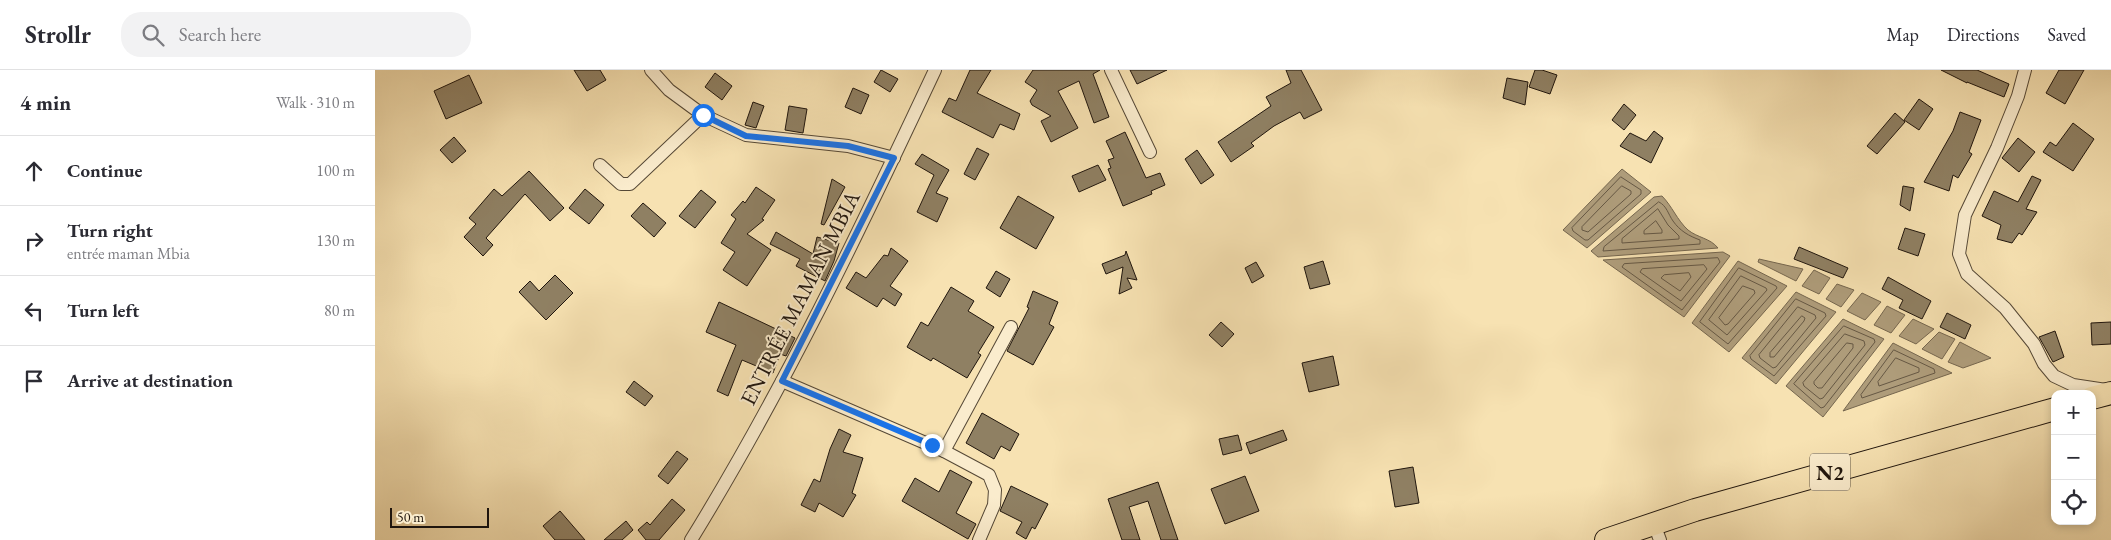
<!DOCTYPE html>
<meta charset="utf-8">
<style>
body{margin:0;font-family:"EB Garamond",serif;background:#f2f2f3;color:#2b2b33}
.controls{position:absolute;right:15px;bottom:15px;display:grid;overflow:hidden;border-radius:10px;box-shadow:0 2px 8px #0003}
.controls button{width:45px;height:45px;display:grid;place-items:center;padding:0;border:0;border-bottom:1px solid #e1e1e2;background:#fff;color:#2b2b33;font:25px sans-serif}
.scale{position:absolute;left:15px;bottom:12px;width:99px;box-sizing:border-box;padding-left:5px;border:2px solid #1f150d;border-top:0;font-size:14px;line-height:18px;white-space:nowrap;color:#1f150d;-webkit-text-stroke:4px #faeccd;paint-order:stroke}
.stop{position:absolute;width:15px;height:15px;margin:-11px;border:4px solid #1a73e8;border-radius:50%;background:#fff}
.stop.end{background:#1a73e8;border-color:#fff;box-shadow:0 1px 5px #0008}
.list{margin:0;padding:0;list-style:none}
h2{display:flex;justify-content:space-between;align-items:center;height:65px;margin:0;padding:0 20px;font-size:21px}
h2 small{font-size:16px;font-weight:400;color:#7c7c81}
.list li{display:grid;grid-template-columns:32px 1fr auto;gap:15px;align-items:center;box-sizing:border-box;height:70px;padding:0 20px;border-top:1px solid #e1e1e2}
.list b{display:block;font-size:19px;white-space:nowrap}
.list p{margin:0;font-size:16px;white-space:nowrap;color:#7c7c81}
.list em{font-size:16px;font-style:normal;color:#7c7c81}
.icon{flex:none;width:28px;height:28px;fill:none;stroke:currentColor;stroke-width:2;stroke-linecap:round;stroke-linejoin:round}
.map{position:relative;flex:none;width:1736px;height:470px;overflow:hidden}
header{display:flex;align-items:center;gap:30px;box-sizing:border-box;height:70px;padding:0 25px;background:#fff;border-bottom:1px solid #e1e1e2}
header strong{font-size:24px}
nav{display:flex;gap:28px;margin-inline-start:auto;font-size:18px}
.search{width:350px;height:45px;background:#f2f2f3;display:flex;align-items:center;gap:12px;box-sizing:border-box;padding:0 18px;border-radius:20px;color:#7c7c81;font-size:19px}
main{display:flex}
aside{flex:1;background:#fff}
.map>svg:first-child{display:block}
.water{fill:#ae9c7a;stroke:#75664e}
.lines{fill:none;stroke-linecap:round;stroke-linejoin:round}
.shore{stroke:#665844;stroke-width:1}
.building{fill:#8f8063;stroke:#1f150d}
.street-casing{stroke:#554836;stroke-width:14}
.highway-casing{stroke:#1f150d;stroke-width:24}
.street{stroke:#faeccd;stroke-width:12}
.highway{stroke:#f7e2b2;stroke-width:22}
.route{stroke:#1a73e8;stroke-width:6}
.labels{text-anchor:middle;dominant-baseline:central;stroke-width:4;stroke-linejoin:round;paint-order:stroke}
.shield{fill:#faeccd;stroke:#615647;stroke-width:1}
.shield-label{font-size:21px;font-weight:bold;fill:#1f150d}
.street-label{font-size:22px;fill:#1f150d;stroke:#faeccd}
</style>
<header>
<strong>Strollr</strong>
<div class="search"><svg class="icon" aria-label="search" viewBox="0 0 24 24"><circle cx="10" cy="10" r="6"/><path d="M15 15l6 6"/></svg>Search here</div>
<nav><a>Map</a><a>Directions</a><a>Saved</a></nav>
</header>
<main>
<aside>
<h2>4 min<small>Walk · 310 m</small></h2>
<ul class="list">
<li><svg class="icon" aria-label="ahead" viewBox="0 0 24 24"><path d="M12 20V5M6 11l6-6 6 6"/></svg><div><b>Continue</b></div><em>100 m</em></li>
<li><svg class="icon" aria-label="right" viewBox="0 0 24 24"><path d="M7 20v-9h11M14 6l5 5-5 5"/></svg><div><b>Turn right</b><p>entrée maman Mbia</p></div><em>130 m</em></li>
<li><svg class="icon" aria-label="left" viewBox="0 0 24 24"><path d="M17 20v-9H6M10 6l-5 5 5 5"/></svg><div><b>Turn left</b></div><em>80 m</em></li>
<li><svg class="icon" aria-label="arrive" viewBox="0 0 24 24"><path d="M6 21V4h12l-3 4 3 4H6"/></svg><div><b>Arrive at destination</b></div></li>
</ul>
</aside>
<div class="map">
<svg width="1736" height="470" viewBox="0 0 1736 470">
<rect width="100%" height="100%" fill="#f7e2b2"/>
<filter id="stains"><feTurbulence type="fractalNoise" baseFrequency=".004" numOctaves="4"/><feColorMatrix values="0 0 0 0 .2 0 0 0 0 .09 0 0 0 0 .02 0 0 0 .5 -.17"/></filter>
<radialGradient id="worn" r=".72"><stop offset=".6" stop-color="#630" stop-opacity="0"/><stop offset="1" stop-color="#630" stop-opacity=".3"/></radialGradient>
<g class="water">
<path d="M 1247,99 L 1276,122 L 1212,178 L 1188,160 Z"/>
<path d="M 1287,126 C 1297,136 1302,150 1313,160 C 1323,168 1335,168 1343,178 L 1223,187 L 1216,181 L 1279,127 Z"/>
<path d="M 1348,182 L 1355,186 L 1309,247 L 1228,190 Z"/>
<path d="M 1384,189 L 1428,199 L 1421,211 L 1383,192 Z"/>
<path d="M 1363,191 L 1412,216 L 1354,282 L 1317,253 Z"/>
<path d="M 1439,200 L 1455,208 L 1444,224 L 1427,216 Z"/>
<path d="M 1462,214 L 1479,220 L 1466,237 L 1451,229 Z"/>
<path d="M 1421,222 L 1461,242 L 1401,314 L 1367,288 Z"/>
<path d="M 1487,223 L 1506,232 L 1490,250 L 1472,241 Z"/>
<path d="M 1512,236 L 1530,245 L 1516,263 L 1499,255 Z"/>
<path d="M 1468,249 L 1509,269 L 1448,347 L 1411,316 Z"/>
<path d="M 1538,249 L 1559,259 L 1541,274 L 1524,266 Z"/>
<path d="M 1564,262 L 1580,269 L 1567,289 L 1547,279 Z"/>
<path d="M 1585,272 L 1616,288 L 1588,298 L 1573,292 Z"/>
<path d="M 1518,273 L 1577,303 L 1468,341 Z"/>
</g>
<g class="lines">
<g class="shore">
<path d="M 1246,107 L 1266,120 L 1266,124 L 1213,170 L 1210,170 L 1198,161 L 1197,158 Z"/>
<path d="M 1247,116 L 1256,121 L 1256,124 L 1213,162 L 1207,160 L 1207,157 Z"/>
<path d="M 1284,132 C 1292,136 1293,144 1298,151 C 1305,161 1314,166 1325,170 L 1325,174 L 1228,181 L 1229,177 Z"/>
<path d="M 1283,139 L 1293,155 L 1304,166 L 1304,169 L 1247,173 L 1247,169 Z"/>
<path d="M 1281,151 L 1287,160 L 1287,163 L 1269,164 L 1269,161 Z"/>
<path d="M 1343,188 L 1345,192 L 1307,240 L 1247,197 L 1249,194 Z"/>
<path d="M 1329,195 L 1332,199 L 1306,231 L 1265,202 L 1267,199 Z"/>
<path d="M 1364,198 L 1401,216 L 1402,218 L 1353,274 L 1325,252 Z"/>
<path d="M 1314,203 L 1316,207 L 1305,221 L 1286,208 L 1289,205 Z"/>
<path d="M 1366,206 L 1391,218 L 1392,220 L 1352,265 L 1334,250 Z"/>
<path d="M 1368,216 L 1379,220 L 1380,223 L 1353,254 L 1350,255 L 1344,248 Z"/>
<path d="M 1421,229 L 1450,243 L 1451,246 L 1399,306 L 1376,289 L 1375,286 Z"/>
<path d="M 1423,237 L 1440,245 L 1441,248 L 1401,297 L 1398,298 L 1385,288 L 1384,285 Z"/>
<path d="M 1427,246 L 1430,248 L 1429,251 L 1399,287 L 1395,287 L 1395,283 Z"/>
<path d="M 1469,256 L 1499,269 L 1500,272 L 1449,337 L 1446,338 L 1419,314 Z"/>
<path d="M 1470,264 L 1489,271 L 1490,275 L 1448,328 L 1445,329 L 1429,316 L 1428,313 Z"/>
<path d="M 1472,273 L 1478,274 L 1478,278 L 1447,318 L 1443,318 L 1439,314 L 1439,312 Z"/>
<path d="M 1519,280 L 1559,299 L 1560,303 L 1487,328 L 1486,325 Z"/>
<path d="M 1521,288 L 1544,298 L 1544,302 L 1504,316 L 1503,312 Z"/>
</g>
</g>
<g class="building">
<path d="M 199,0 L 225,0 L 231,10 L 212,21 Z"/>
<path d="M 506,0 L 523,9 L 515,22 L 499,12 Z"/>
<path d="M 595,0 L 616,0 L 602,23 L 645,44 L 639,60 L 625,54 L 618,68 L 567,42 L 574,28 L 581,31 Z"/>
<path d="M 658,0 L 725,0 L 718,4 L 734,47 L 719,53 L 704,11 L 683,21 L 703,58 L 676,72 L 666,51 L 676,46 L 657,35 L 655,31 L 662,20 L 650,12 Z"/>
<path d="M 755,0 L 792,0 L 762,14 Z"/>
<path d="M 911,0 L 926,0 L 947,40 L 929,49 L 925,42 L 899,56 L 876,73 L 879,76 L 856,92 L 843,72 L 896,36 L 891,27 L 916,13 Z"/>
<path d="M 1160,0 L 1167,0 L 1182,5 L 1175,24 L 1154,17 Z"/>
<path d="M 1566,0 L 1602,0 L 1634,14 L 1629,27 L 1592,12 L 1592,13 Z"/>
<path d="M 1684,0 L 1709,0 L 1690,34 L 1671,23 Z"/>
<path d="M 340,3 L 357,16 L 347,30 L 330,17 Z"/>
<path d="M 94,5 L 107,33 L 71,49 L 59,21 Z"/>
<path d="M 1132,8 L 1153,12 L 1150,35 L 1128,28 Z"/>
<path d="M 478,18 L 494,25 L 486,44 L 470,37 Z"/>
<path d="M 1544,29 L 1558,39 L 1544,60 L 1529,50 Z"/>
<path d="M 378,32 L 389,36 L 381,58 L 370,55 Z"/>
<path d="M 1249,34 L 1261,45 L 1249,60 L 1237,50 Z"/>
<path d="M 414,36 L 432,39 L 428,63 L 410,60 Z"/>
<path d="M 1585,42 L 1606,50 L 1594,82 L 1597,84 L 1583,108 L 1578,105 L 1574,121 L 1549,112 L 1578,61 Z"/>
<path d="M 1520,43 L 1530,52 L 1502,84 L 1492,76 Z"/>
<path d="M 1698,53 L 1719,69 L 1698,101 L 1668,82 L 1675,72 L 1681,76 Z"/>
<path d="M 1279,61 L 1288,68 L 1276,93 L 1245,76 L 1255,63 L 1271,71 Z"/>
<path d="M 750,62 L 771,108 L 785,103 L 790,115 L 776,121 L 777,124 L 748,136 L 733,99 L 736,98 L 733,90 L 739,88 L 731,71 Z"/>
<path d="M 79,67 L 91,81 L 77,93 L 65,80 Z"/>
<path d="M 1643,68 L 1660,82 L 1644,102 L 1627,88 Z"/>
<path d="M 602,78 L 614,84 L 600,110 L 589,104 Z"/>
<path d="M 822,80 L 839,105 L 826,114 L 810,89 Z"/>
<path d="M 547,84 L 574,100 L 561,123 L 573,128 L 562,152 L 542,142 L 559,105 L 540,94 Z"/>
<path d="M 723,95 L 731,110 L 704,122 L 697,106 Z"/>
<path d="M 154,101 L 189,138 L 175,151 L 150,124 L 111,168 L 118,175 L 108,186 L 89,167 L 101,154 L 94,148 L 119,119 L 127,126 Z"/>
<path d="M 1657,106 L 1666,110 L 1651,139 L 1662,142 L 1647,165 L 1644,163 L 1637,173 L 1622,169 L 1626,155 L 1607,146 L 1619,121 L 1643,132 Z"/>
<path d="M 457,109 L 470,117 L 449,155 L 446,154 Z"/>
<path d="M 1528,116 L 1539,118 L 1535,141 L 1525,135 Z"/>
<path d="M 381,117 L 400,130 L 387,149 L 389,150 L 372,164 L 396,180 L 372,216 L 348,200 L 360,182 L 346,173 L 361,149 L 356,145 L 368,131 L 370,133 Z"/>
<path d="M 210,119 L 229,135 L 214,154 L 194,138 Z"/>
<path d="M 326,120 L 341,132 L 320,158 L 304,146 Z"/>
<path d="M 643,126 L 679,147 L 661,179 L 625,158 Z"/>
<path d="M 268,133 L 291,153 L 279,167 L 256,146 Z"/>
<path d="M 1530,158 L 1550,164 L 1543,186 L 1523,179 Z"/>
<path d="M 401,162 L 438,184 L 442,167 L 464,173 L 459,191 L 450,211 L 421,196 L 425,189 L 395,174 Z"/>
<path d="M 1424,177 L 1473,198 L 1468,208 L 1419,189 Z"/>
<path d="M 516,178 L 533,191 L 515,216 L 527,224 L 520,236 L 508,228 L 502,237 L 471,218 L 481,202 L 491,208 L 509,185 L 513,186 Z"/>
<path d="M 751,181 L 762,210 L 752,208 L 757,218 L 744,224 L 748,197 L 731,204 L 727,194 L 750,185 Z"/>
<path d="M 948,191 L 955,214 L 935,219 L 929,197 Z"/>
<path d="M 881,192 L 889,206 L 877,213 L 870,198 Z"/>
<path d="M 621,201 L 635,209 L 625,227 L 611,218 Z"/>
<path d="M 180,205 L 198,223 L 171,250 L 144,222 L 155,211 L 164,221 Z"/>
<path d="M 1513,207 L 1556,231 L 1547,249 L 1524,238 L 1528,230 L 1507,219 Z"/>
<path d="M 576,217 L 599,231 L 593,241 L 619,257 L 603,283 L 606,285 L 592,308 L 558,288 L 556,291 L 532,277 L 546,252 L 553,256 Z"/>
<path d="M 658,221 L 683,232 L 674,254 L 679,257 L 658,295 L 632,281 L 654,238 L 652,237 Z"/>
<path d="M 344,232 L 420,268 L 411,286 L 405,284 L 398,303 L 367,290 L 353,326 L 342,321 L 361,275 L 331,262 Z"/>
<path d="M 1572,243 L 1596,255 L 1590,269 L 1565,257 Z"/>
<path d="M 846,252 L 859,264 L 847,277 L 834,265 Z"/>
<path d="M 1736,252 L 1736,274 L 1717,275 L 1716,253 Z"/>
<path d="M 1680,261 L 1689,287 L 1678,292 L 1664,267 Z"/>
<path d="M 958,286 L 964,315 L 934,322 L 927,293 Z"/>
<path d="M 259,311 L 278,326 L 270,336 L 251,322 Z"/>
<path d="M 607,343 L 644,364 L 635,381 L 626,376 L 619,389 L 591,373 Z"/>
<path d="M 464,359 L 476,365 L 468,382 L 488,388 L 477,423 L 481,425 L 468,447 L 444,433 L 440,442 L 426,435 L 439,409 L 445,412 L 455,379 Z"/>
<path d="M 908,360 L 912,370 L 875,384 L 871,373 Z"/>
<path d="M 863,365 L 867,380 L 848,385 L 844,369 Z"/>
<path d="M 302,381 L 313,389 L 293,414 L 283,406 Z"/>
<path d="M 1038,397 L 1044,433 L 1020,437 L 1014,401 Z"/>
<path d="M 575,400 L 597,412 L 581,443 L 601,454 L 593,469 L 527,431 L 540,408 L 564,422 Z"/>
<path d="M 870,406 L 884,441 L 850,454 L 836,419 Z"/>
<path d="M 783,412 L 803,470 L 786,470 L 773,431 L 754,437 L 765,470 L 747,470 L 733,429 Z"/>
<path d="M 636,416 L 673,434 L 660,459 L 657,457 L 651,469 L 641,463 L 647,452 L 625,441 Z"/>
<path d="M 297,429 L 310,440 L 284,470 L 271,470 L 263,460 L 272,452 L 275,455 Z"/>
<path d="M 185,441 L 210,470 L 180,470 L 168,456 Z"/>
<path d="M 251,451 L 258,460 L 247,470 L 229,470 Z"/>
</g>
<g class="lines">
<defs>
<g id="street">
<path d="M 276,0 L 294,20 L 328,45 L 371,65 L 473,76 L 519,88"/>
<path d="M 736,0 L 775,82"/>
<path d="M 1650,0 L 1643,26 L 1622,78 L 1590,145 L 1584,184 L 1592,204 L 1630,238 L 1659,274 L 1669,294 L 1679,306 L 1698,315 L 1731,320"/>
<path d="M 225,95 L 246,114 L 255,114 L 328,45"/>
<path d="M 407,311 L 569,381 L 614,405 L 620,420 L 619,435 L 604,470"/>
<path d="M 569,381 L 636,257"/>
<path d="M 1279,454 L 1285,470"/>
<path d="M 316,470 C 409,319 485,160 560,0"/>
</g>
<g id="highway">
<path d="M 1717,328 L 1736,323"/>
<path d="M 1231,470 L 1320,440 L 1680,339"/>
</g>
</defs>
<use href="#street" class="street-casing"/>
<use href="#highway" class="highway-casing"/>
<use href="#street" class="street"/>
<use href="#highway" class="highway"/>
</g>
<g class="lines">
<path class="route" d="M 328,45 L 371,66 L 473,76 L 519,88 L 407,311 L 557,375"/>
</g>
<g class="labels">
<rect class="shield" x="1435" y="383.5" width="40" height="37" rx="4"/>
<g class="shield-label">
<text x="1455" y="402">N2</text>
</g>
<g class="street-label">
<text transform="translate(425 228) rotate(-63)">ENTRÉE MAMAN MBIA</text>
</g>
</g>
<rect width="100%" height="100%" filter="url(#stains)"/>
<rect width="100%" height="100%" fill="url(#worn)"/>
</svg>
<div class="controls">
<button>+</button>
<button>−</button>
<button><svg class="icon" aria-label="locate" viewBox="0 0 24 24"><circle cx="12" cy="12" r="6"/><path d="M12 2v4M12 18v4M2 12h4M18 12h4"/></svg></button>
</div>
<div class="scale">50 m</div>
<div class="stop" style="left:328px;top:45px"></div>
<div class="stop end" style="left:557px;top:375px"></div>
</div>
</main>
